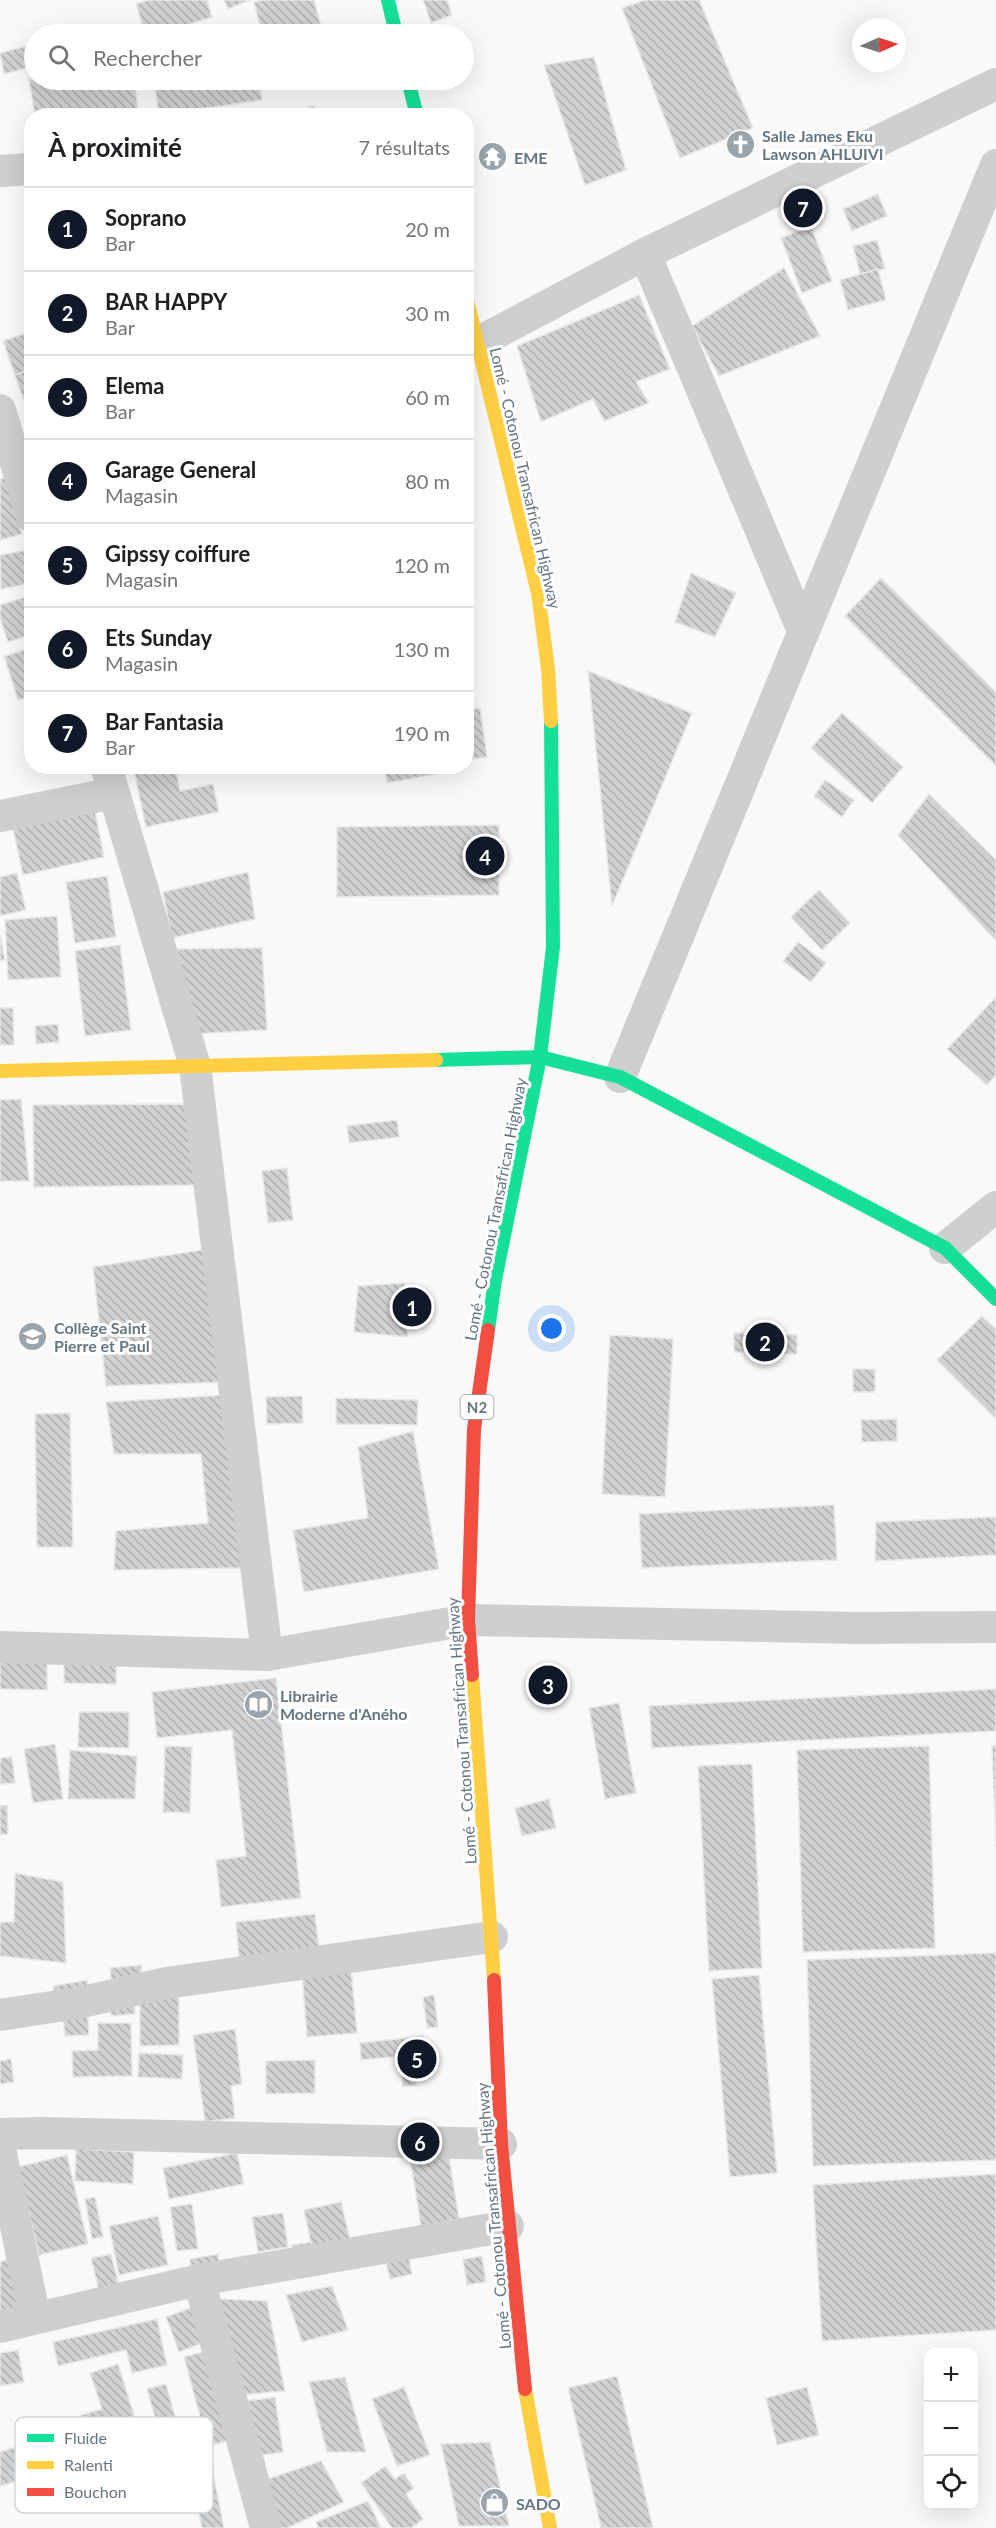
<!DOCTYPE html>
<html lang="fr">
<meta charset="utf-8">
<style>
body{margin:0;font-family:Lato,sans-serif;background:#f6f6f6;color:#202124}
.controls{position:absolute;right:18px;bottom:18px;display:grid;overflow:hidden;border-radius:12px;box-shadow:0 6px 24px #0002}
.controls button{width:54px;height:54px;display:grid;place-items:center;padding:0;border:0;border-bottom:2px solid #e0e0e0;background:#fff;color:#202124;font:30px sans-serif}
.compass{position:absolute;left:852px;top:18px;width:54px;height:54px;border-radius:50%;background:#fff;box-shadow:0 6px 24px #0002;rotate:87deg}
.you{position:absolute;left:552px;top:1329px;width:21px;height:21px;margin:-15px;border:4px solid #fff;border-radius:50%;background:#1a73e8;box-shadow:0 0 0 9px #1a73e833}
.badge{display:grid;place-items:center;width:39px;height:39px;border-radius:50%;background:#111827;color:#fff;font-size:20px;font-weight:700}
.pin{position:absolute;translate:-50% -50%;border:3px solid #fff;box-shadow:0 2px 6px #0006}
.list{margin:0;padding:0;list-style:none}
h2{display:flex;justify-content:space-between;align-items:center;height:78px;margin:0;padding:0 24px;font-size:26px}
h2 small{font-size:20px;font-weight:400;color:#757577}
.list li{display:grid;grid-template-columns:39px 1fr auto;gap:18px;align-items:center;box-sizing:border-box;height:84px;padding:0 24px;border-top:2px solid #e0e0e0}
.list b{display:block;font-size:22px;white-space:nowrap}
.list p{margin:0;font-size:20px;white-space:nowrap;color:#757577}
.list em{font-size:20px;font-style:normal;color:#757577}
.icon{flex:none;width:33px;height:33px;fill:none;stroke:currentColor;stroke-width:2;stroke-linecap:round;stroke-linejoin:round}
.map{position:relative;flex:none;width:996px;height:2528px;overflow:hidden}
.search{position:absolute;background:#fff;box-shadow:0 6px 24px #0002;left:24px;top:24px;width:450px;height:66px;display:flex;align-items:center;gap:15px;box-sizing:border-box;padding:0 21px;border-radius:33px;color:#757577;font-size:22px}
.panel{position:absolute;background:#fff;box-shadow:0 6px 24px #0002;left:24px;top:108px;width:450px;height:666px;border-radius:24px}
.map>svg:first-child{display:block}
.building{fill:url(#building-back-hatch);stroke:#e8e8e8;stroke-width:1.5}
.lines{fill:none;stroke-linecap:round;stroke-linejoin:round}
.street{stroke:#cecfd0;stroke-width:32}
.fast{stroke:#16e098;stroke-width:14}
.slow{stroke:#ffcf43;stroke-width:14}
.jam{stroke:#f24e42;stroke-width:14}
.labels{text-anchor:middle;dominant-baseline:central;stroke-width:6;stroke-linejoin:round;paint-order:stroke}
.shield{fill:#fff;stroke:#939fa8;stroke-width:1.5}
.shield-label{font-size:15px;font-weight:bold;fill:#657683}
.poi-label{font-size:16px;font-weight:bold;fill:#657683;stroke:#fff;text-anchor:start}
.street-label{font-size:16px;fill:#657683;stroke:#fff}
.key{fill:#fff;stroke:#d1d6da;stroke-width:1.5}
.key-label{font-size:16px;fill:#657683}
</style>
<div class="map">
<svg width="996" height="2528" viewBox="0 0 996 2528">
<defs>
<pattern id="building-back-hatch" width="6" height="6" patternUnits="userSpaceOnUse" patternTransform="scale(1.5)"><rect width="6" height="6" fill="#d0d2d3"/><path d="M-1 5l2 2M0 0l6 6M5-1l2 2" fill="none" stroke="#acafb1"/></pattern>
</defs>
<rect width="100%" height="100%" fill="#f9f9f9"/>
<g class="building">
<path d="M 148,0 L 207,0 L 212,17 L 159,34 L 145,34 L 136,4 Z"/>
<path d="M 224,0 L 250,0 L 228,9 Z"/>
<path d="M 263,0 L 314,0 L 323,34 L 262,34 L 254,2 Z"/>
<path d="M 423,0 L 447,0 L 452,15 L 431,23 Z"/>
<path d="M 645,0 L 699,0 L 753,128 L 680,158 L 622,8 Z"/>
<path d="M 34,44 L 34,66 L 4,74 L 0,53 Z"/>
<path d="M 594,57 L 626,170 L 585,185 L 544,65 Z"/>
<path d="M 29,79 L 134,80 L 139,116 L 35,116 Z"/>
<path d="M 154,80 L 259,80 L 262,100 L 159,115 Z"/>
<path d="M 314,106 L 316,116 L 285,116 L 285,114 Z"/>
<path d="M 878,194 L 887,216 L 852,231 L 843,209 Z"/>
<path d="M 811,226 L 832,281 L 802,293 L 781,238 Z"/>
<path d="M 877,240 L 885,269 L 860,274 L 853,246 Z"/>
<path d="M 784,268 L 820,336 L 719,376 L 692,326 Z"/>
<path d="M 878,269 L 886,300 L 848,310 L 840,280 Z"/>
<path d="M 639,295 L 670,369 L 636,382 L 649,403 L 604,421 L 593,399 L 541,422 L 517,346 Z"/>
<path d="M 32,331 L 32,370 L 15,375 L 3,341 Z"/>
<path d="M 32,369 L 32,421 L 31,421 L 15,375 Z"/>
<path d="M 7,478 L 22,534 L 0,540 L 0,479 Z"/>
<path d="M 28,550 L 32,583 L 1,589 L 0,555 Z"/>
<path d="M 691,573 L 736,593 L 715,637 L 675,622 Z"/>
<path d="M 881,578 L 996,692 L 996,766 L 845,616 Z"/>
<path d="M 32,595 L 32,634 L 8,642 L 0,618 L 0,605 Z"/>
<path d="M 32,648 L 32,696 L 18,700 L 4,656 Z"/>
<path d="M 588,671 L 692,713 L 612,906 Z"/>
<path d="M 480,708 L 487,757 L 466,760 L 466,710 Z"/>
<path d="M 842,713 L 903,767 L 872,803 L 811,748 Z"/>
<path d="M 133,766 L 175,766 L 180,791 L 213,784 L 219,812 L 146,827 Z"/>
<path d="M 384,766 L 446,766 L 447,772 L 387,783 Z"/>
<path d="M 825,780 L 854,800 L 842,817 L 814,796 Z"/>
<path d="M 929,794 L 996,860 L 996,941 L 898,835 Z"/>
<path d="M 95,811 L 104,857 L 23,875 L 13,829 Z"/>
<path d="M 499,825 L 499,895 L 337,897 L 337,827 Z"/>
<path d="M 248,872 L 255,919 L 172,938 L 163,892 Z"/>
<path d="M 17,873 L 26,910 L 0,916 L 0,877 Z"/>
<path d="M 107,876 L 116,937 L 75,943 L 66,882 Z"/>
<path d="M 819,890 L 850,923 L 822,950 L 791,917 Z"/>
<path d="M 57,916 L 61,977 L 8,980 L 5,920 Z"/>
<path d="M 0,934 L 5,960 L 0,961 Z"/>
<path d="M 798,942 L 826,963 L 811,982 L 783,961 Z"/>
<path d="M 120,945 L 131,1030 L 85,1036 L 75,951 Z"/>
<path d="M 262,948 L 267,1030 L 194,1034 L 177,949 Z"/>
<path d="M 996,997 L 996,1075 L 987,1085 L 947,1049 Z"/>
<path d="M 0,1008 L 13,1008 L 14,1045 L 0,1045 Z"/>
<path d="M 58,1024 L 59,1042 L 36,1044 L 35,1026 Z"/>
<path d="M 21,1099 L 29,1181 L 0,1181 L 0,1100 Z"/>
<path d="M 196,1104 L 197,1185 L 34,1187 L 33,1105 Z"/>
<path d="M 397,1120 L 399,1137 L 349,1143 L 347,1126 Z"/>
<path d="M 287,1168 L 293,1220 L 268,1223 L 262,1171 Z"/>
<path d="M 208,1249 L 229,1382 L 106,1386 L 93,1267 Z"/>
<path d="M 404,1283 L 408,1337 L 354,1332 L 358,1286 Z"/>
<path d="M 982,1316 L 996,1329 L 996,1419 L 937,1360 Z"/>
<path d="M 734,1333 L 797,1335 L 797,1354 L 734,1352 Z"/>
<path d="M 610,1335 L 673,1339 L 665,1497 L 602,1494 Z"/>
<rect x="853" y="1369" width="22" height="23"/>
<path d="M 227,1395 L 245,1568 L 114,1570 L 116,1531 L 208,1523 L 201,1454 L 114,1454 L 106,1402 Z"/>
<path d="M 302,1396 L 303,1423 L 267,1424 L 266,1397 Z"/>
<path d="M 336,1398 L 418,1400 L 417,1425 L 336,1424 Z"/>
<path d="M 70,1413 L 73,1547 L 37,1547 L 35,1414 Z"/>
<path d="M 897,1419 L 897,1441 L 862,1442 L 861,1420 Z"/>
<path d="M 413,1431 L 439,1569 L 304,1592 L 293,1530 L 368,1518 L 358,1447 Z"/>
<path d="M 834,1505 L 837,1560 L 642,1568 L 639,1514 Z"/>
<path d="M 996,1517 L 996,1555 L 875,1561 L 876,1522 Z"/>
<path d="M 0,1657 L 47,1658 L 47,1690 L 0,1689 Z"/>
<path d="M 64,1658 L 116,1658 L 116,1684 L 64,1683 Z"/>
<path d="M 276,1678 L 301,1898 L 221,1907 L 216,1860 L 246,1856 L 232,1730 L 157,1738 L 152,1692 Z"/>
<path d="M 996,1689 L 996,1731 L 652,1748 L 649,1706 Z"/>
<path d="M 619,1703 L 636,1793 L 605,1799 L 589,1708 Z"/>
<path d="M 79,1712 L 129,1712 L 129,1748 L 78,1747 Z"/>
<path d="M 55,1744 L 63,1799 L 33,1803 L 24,1749 Z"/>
<path d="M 996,1745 L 996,1847 L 992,1746 Z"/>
<path d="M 165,1746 L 192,1747 L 190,1813 L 163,1812 Z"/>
<path d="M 929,1746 L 935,1948 L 803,1952 L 797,1750 Z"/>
<path d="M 70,1750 L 137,1756 L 135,1799 L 68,1799 Z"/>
<path d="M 12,1757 L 15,1783 L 0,1784 L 0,1758 Z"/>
<path d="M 752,1764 L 762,1968 L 709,1971 L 698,1766 Z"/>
<path d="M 549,1799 L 556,1828 L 522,1836 L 515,1808 Z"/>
<path d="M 7,1805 L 8,1834 L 0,1835 L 0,1806 Z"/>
<path d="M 15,1873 L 63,1882 L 66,1963 L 0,1956 L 0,1922 L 14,1922 Z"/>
<path d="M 315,1914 L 319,1951 L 239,1959 L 236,1922 Z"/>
<path d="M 996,1953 L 996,2160 L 813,2166 L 807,1960 Z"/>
<path d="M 141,1965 L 142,1987 L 112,1989 L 110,1968 Z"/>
<path d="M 351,1968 L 357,2033 L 307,2037 L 302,1972 Z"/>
<path d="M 759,1975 L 777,2173 L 730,2177 L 712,1979 Z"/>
<path d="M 87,1980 L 90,1997 L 57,2004 L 53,1986 Z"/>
<path d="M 140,1993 L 179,1993 L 179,2045 L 140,2046 Z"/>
<path d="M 434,1995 L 438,2027 L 427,2028 L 423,1997 Z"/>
<path d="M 134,2000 L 135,2014 L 111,2016 L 109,2002 Z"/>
<path d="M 87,2006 L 89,2035 L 65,2036 L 62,2008 Z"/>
<path d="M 98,2023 L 131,2023 L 132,2076 L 73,2077 L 72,2051 L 98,2050 Z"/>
<path d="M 235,2029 L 242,2084 L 231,2086 L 235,2118 L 205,2122 L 193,2035 Z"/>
<path d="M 423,2036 L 426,2054 L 361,2060 L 360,2043 Z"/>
<path d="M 139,2053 L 183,2055 L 182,2079 L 138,2077 Z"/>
<path d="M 11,2059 L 14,2082 L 0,2084 L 0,2061 Z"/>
<path d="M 315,2060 L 315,2093 L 266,2094 L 266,2061 Z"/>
<path d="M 415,2066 L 416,2085 L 403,2087 L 401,2068 Z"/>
<path d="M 447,2145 L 459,2219 L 421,2226 L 409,2151 Z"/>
<path d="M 76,2149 L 134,2152 L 133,2184 L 75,2181 Z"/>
<path d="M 237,2153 L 244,2184 L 169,2199 L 163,2168 Z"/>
<path d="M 67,2155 L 88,2244 L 39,2255 L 18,2167 Z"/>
<path d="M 996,2174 L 996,2330 L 822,2341 L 813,2185 Z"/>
<path d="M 95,2197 L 103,2237 L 92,2239 L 85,2199 Z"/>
<path d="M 341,2202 L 350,2239 L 312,2248 L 304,2210 Z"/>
<path d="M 192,2204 L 198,2249 L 177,2251 L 170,2207 Z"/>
<path d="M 283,2213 L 288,2247 L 258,2252 L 252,2217 Z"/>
<path d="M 158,2216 L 168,2265 L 119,2275 L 109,2226 Z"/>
<path d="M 311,2242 L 312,2256 L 294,2258 L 292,2245 Z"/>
<path d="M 408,2253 L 412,2274 L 390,2279 L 385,2259 Z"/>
<path d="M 111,2254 L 121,2294 L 101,2299 L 91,2258 Z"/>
<path d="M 218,2254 L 221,2273 L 192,2277 L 190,2259 Z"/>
<path d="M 482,2256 L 486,2282 L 467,2285 L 463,2259 Z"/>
<path d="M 10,2259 L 24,2311 L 0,2317 L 0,2262 Z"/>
<path d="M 332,2286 L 348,2330 L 302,2342 L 286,2295 Z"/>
<path d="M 220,2299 L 267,2301 L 285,2391 L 238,2395 Z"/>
<path d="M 193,2307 L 205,2342 L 179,2352 L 166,2317 Z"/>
<path d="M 157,2319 L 167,2365 L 132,2373 L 126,2350 L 58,2366 L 53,2342 Z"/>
<path d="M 214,2349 L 238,2438 L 208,2446 L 184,2357 Z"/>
<path d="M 18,2350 L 24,2382 L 0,2386 L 0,2353 Z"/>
<path d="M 118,2364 L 147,2456 L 99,2471 L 81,2415 L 102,2409 L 90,2373 Z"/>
<path d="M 617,2376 L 653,2528 L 601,2528 L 568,2388 Z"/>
<path d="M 345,2377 L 366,2452 L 327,2452 L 309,2382 Z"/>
<path d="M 166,2384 L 176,2420 L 157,2425 L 147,2389 Z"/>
<path d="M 404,2387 L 430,2455 L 397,2466 L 372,2399 Z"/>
<path d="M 807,2387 L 819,2435 L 777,2445 L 766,2398 Z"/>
<path d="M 275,2397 L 283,2452 L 255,2456 L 246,2401 Z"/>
<path d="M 72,2428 L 79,2463 L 0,2486 L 0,2452 Z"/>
<path d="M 490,2442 L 509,2526 L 459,2526 L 441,2444 Z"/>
<path d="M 321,2461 L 344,2502 L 287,2528 L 276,2528 L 259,2482 Z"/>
<path d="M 211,2462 L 224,2528 L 202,2528 L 189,2466 Z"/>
<path d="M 385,2466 L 395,2479 L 404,2473 L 414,2488 L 406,2494 L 423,2519 L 411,2528 L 392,2528 L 361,2483 Z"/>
<path d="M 368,2501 L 381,2528 L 318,2528 L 316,2522 Z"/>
</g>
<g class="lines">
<g class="street">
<path d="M 0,171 L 32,169"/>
<path d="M 645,254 L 803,631"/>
<path d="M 479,342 L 645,254 L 996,84"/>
<path d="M 0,410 L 32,517"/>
<path d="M 106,766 L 195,1066 L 267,1655"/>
<path d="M 0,816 L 114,793"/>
<path d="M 620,1077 L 996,165"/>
<path d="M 945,1248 L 996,1207"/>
<path d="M 0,1647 L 267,1655 L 468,1620 L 857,1628 L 996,1627"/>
<path d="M 0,2015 L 78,2003 L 166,1983 L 492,1937"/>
<path d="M 0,2134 L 42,2133 L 501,2144"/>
<path d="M 0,2149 L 35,2318"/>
<path d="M 199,2280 L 266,2528"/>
<path d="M 0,2327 L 199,2280 L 508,2226"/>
</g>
<g class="fast">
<path d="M 388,0 L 396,34"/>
<path d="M 408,80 L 417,116"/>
<path d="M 436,1060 L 540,1057 L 620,1077 L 945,1248 L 996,1299"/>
<path d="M 488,1330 L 495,1280 L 540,1057 L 553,947 L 551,721"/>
</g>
<g class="slow">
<path d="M 466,296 L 538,593 L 548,669 L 551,721"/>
<path d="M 0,1071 L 436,1060"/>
<path d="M 472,1675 L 494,1980"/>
<path d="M 525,2389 L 550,2528"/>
</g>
<g class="jam">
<path d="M 472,1675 L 468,1620 L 474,1429 L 488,1330"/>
<path d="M 494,1980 L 501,2144 L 525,2389"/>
</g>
</g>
<defs>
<symbol id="church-disc" viewBox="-11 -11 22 22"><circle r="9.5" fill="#99a4ac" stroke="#fff"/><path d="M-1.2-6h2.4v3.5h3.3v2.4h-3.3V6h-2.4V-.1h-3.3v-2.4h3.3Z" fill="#fff"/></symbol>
<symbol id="temple-disc" viewBox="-11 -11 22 22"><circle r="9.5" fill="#99a4ac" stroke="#fff"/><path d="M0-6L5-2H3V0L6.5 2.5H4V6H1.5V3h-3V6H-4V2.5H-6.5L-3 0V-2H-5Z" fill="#fff"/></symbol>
<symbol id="school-disc" viewBox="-11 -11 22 22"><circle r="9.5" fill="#99a4ac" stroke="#fff"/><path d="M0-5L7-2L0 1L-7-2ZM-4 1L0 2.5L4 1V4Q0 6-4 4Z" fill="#fff"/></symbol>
<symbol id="library-disc" viewBox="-11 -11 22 22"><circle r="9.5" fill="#99a4ac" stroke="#fff"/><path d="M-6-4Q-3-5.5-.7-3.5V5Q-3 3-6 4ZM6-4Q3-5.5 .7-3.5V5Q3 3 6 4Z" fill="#fff"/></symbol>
<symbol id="shop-disc" viewBox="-11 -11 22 22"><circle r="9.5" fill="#99a4ac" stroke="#fff"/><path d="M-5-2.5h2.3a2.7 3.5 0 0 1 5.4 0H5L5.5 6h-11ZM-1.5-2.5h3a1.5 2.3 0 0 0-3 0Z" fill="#fff"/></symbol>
</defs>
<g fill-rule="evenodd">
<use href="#church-disc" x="724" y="128" width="33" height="33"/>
<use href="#temple-disc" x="476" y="140" width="33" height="33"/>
<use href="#school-disc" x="16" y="1320" width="33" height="33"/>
<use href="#library-disc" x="242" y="1688" width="33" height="33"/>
<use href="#shop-disc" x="478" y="2486" width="33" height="33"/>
</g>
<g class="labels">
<rect class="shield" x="460.5" y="1395" width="33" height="24" rx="4.5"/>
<g class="shield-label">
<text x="477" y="1407">N2</text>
</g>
<g class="poi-label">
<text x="762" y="135">Salle James Eku<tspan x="762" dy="18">Lawson AHLUIVI</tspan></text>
<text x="514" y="157">EME</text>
<text x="54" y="1327">Collège Saint<tspan x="54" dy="18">Pierre et Paul</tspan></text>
<text x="280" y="1695">Librairie<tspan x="280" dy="18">Moderne d'Aného</tspan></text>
<text x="516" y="2503">SADO</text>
</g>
<g class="street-label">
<text transform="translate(526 478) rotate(77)">Lomé - Cotonou Transafrican Highway</text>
<text transform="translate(495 1209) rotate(-79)">Lomé - Cotonou Transafrican Highway</text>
<text transform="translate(461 1731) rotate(-94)">Lomé - Cotonou Transafrican Highway</text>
<text transform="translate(493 2216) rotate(-95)">Lomé - Cotonou Transafrican Highway</text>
</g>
</g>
<rect x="15" y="2417" width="198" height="96" rx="9" class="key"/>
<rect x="27" y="2434" width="27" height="8" fill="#16e098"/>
<rect x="27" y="2461" width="27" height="8" fill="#ffcf43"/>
<rect x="27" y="2488" width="27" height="8" fill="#f24e42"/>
<g class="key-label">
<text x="64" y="2444">Fluide</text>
<text x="64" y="2471">Ralenti</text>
<text x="64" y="2498">Bouchon</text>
</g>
</svg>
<div class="controls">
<button>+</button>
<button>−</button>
<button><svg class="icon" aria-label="locate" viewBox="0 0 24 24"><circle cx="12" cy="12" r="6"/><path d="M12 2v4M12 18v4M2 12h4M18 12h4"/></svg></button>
</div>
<svg class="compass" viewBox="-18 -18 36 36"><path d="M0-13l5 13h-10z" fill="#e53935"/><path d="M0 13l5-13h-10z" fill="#757577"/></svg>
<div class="you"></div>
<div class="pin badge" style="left:412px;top:1307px">1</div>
<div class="pin badge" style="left:765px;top:1342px">2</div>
<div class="pin badge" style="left:548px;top:1685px">3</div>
<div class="pin badge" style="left:485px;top:856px">4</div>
<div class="pin badge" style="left:417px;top:2059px">5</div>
<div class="pin badge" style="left:420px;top:2142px">6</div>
<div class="pin badge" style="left:803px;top:208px">7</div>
<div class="search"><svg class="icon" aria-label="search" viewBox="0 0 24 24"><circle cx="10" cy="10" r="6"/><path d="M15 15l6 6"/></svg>Rechercher</div>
<section class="panel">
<h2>À proximité<small>7 résultats</small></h2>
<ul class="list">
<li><span class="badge">1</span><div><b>Soprano</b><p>Bar</p></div><em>20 m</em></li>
<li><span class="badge">2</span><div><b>BAR HAPPY</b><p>Bar</p></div><em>30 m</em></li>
<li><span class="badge">3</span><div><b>Elema</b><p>Bar</p></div><em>60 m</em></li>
<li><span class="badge">4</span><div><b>Garage General</b><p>Magasin</p></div><em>80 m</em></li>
<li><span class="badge">5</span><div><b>Gipssy coiffure</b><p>Magasin</p></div><em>120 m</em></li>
<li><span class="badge">6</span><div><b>Ets Sunday</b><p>Magasin</p></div><em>130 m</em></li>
<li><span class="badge">7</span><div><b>Bar Fantasia</b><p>Bar</p></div><em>190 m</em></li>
</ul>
</section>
</div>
